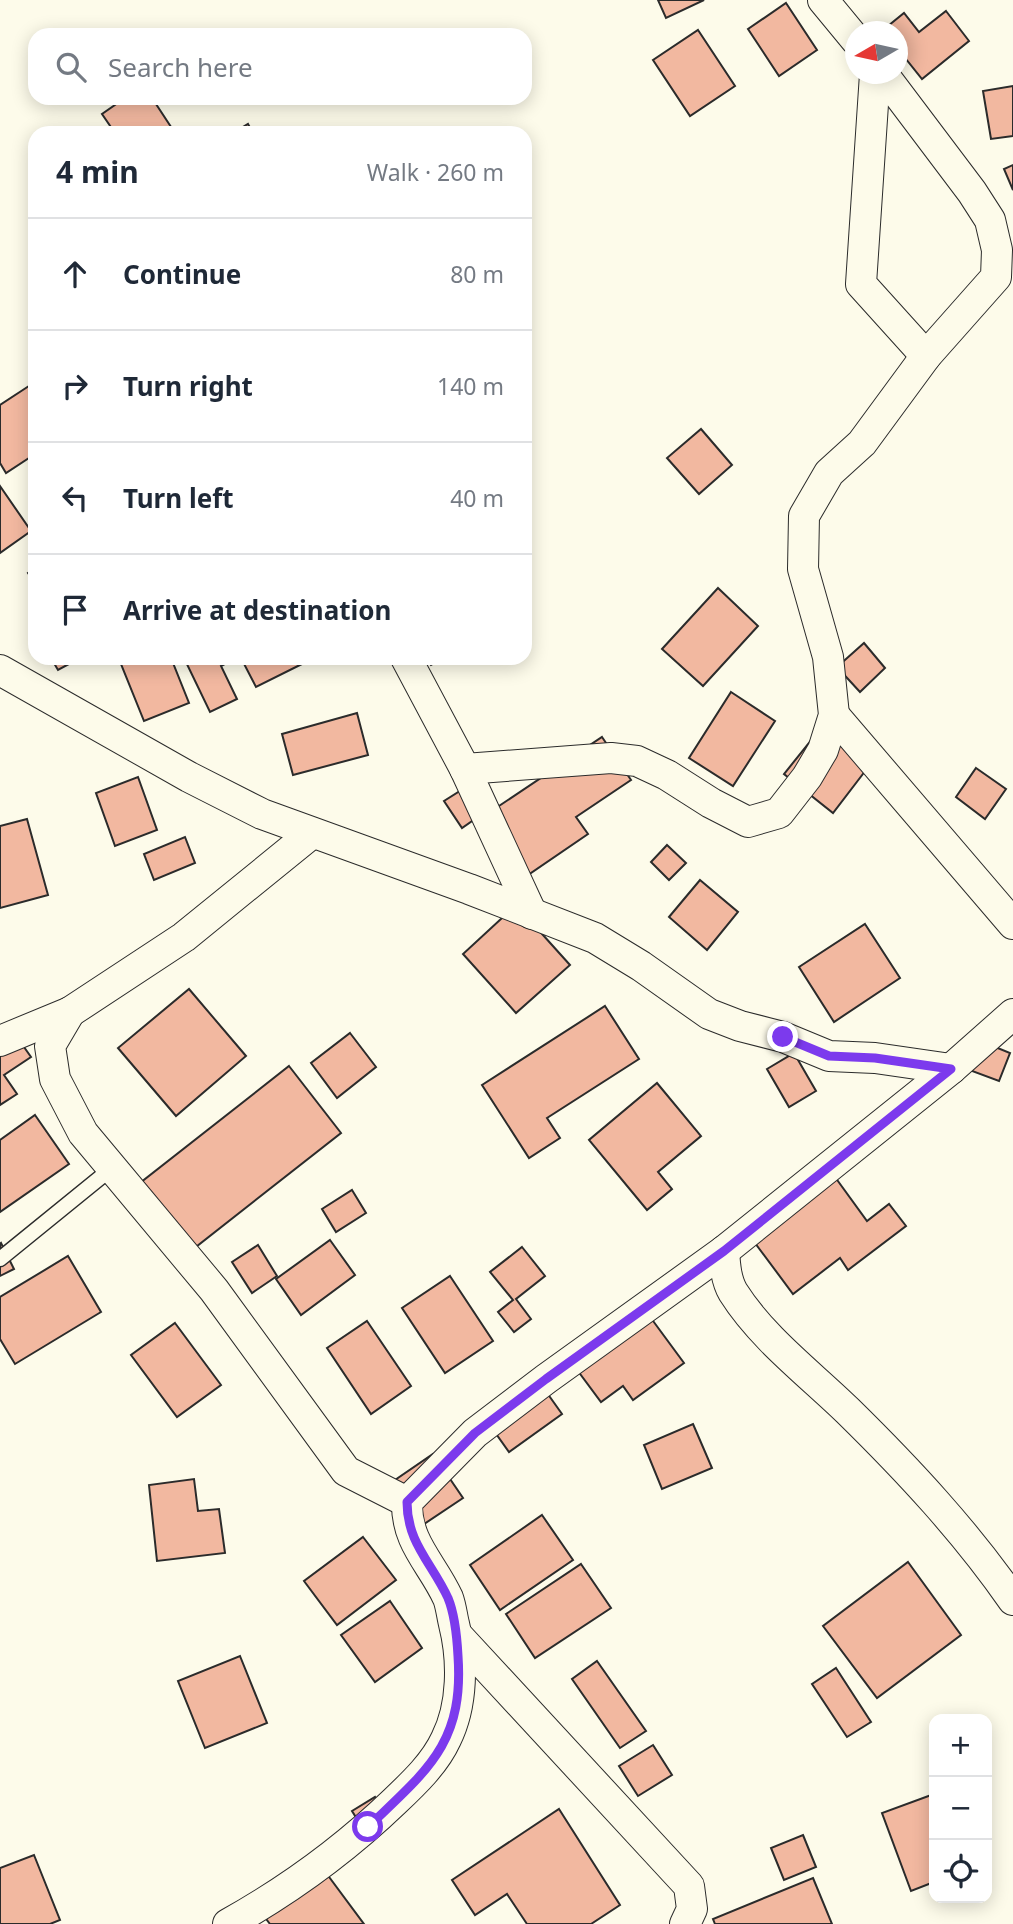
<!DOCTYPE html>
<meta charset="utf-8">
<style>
body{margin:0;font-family:"Noto Sans",sans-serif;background:#f2f2f3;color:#1f2937}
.controls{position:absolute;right:21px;bottom:21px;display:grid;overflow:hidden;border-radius:14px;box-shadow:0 4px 18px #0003}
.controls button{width:63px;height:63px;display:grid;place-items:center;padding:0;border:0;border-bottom:2px solid #e0e1e3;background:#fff;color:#1f2937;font:35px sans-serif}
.compass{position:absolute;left:845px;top:21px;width:63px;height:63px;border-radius:50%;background:#fff;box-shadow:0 4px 18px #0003;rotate:261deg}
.stop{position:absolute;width:21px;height:21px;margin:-16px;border:5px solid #7c3aed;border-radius:50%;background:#fff}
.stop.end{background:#7c3aed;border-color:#fff;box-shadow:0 2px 7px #0008}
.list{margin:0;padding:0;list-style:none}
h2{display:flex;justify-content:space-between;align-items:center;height:91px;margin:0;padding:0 28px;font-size:30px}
h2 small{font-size:23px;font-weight:400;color:#747a83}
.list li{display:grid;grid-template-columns:46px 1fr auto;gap:21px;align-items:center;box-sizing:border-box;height:112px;padding:0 28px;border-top:2px solid #e0e1e3}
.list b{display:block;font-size:26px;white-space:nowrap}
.list em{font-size:23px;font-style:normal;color:#747a83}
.icon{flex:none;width:38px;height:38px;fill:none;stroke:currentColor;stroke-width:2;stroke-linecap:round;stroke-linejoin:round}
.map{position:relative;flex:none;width:1013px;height:1924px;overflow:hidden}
.search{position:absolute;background:#fff;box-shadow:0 4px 18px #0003;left:28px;top:28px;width:504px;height:77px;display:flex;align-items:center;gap:18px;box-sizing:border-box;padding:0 24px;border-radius:21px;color:#747a83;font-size:26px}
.panel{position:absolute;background:#fff;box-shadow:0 4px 18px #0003;left:28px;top:126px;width:504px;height:539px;border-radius:21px}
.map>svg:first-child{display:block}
.building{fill:#f2b8a0;stroke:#2b2b2b;stroke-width:2}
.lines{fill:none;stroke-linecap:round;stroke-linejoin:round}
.service-casing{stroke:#2b2b2b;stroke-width:17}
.minor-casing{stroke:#2b2b2b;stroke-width:32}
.service{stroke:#fdfbea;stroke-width:14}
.minor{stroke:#fdfbea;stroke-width:30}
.route{stroke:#7c3aed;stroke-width:9}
</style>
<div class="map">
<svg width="1013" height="1924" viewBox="0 0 1013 1924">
<rect width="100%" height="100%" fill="#fdfbea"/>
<g class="building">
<path d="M 658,0 L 704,0 L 666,18 Z"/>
<path d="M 786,3 L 817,50 L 779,76 L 748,29 Z"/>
<path d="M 946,11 L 969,41 L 922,79 L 898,49 L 898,32 L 883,30 L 904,13 L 919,32 Z"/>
<path d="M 698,30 L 735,86 L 690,116 L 653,60 Z"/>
<path d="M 1013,86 L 1013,136 L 991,139 L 983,91 Z"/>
<path d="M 125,98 L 152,98 L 175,133 L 115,133 L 102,114 Z"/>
<path d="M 248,124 L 253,133 L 233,133 Z"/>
<path d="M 1013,165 L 1013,190 L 1004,169 Z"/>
<path d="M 35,382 L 35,454 L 6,473 L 0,463 L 0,405 Z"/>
<path d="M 701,429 L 732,465 L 699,494 L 667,458 Z"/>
<path d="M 0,486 L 31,531 L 0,553 Z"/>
<path d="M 35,568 L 35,583 L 28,573 Z"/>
<path d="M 718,588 L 758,626 L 703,686 L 662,649 Z"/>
<path d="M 864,643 L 885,668 L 860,692 L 837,667 Z"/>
<path d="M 51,658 L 80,658 L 58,670 Z"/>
<path d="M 122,658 L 171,658 L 189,703 L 144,721 L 119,659 Z"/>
<path d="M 184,658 L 236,658 L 221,666 L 237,699 L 210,712 Z"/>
<path d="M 241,658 L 314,658 L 256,687 Z"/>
<path d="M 426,658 L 443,658 L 431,665 Z"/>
<path d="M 731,692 L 775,721 L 733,786 L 689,758 Z"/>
<path d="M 357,713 L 368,755 L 293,775 L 282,734 Z"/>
<path d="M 821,728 L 869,766 L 833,813 L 784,774 Z"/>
<path d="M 602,737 L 631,780 L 576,817 L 588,834 L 525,877 L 484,816 Z"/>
<path d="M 976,768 L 1006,789 L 985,819 L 956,797 Z"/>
<path d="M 138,777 L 157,830 L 115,846 L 96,793 Z"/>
<path d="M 479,779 L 495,805 L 462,828 L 444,801 Z"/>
<path d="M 27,819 L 48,895 L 0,908 L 0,826 Z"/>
<path d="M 185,837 L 195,863 L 154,880 L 144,854 Z"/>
<path d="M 667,845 L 686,863 L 669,880 L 651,862 Z"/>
<path d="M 700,880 L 738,912 L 707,950 L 669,917 Z"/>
<path d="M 516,905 L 570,965 L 516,1013 L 463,954 Z"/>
<path d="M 865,924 L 900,978 L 834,1022 L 799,967 Z"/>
<path d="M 189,989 L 246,1056 L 176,1116 L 118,1048 Z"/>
<path d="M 605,1006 L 639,1059 L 547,1118 L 560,1138 L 529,1158 L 482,1085 Z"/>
<path d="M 12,1030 L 31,1057 L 4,1075 L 17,1094 L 0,1105 L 0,1038 Z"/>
<path d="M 350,1033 L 376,1067 L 337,1098 L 311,1063 Z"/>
<path d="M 983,1042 L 1010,1053 L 999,1081 L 972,1071 Z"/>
<path d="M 794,1053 L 816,1091 L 789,1107 L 767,1069 Z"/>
<path d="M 289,1066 L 341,1133 L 192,1250 L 140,1183 Z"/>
<path d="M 657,1083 L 701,1136 L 658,1172 L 672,1189 L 647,1210 L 589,1140 Z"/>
<path d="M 35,1115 L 69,1164 L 0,1212 L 0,1140 Z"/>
<path d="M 835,1177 L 867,1221 L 889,1204 L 906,1226 L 848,1270 L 840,1258 L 793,1294 L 752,1239 Z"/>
<path d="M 352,1190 L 366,1213 L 336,1232 L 322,1209 Z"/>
<path d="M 330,1240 L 355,1275 L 301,1315 L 276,1279 Z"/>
<path d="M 1,1243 L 14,1269 L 0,1276 L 0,1244 Z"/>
<path d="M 258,1245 L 277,1276 L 252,1293 L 232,1262 Z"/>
<path d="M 522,1247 L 545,1276 L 516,1299 L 531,1319 L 514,1332 L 498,1312 L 513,1300 L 490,1272 Z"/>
<path d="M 68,1256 L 101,1312 L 15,1364 L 0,1339 L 0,1297 Z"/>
<path d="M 450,1276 L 493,1341 L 445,1373 L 402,1308 Z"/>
<path d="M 645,1310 L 684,1363 L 633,1400 L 623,1386 L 601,1402 L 572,1363 Z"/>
<path d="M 367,1321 L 411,1386 L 371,1414 L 327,1348 Z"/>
<path d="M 175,1323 L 221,1385 L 177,1417 L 131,1355 Z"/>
<path d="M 535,1376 L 562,1414 L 509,1452 L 482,1414 Z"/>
<path d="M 693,1424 L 712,1468 L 662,1489 L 644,1445 Z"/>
<path d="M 433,1454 L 463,1498 L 424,1524 L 395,1480 Z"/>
<path d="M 194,1479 L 198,1511 L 219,1509 L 225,1553 L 157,1561 L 149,1485 Z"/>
<path d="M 542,1515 L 573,1560 L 500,1610 L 470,1565 Z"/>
<path d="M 363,1537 L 396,1580 L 337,1625 L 304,1581 Z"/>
<path d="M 908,1562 L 961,1635 L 877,1698 L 823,1626 Z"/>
<path d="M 581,1564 L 611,1608 L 535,1658 L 506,1614 Z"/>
<path d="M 390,1601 L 422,1648 L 375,1682 L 341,1635 Z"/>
<path d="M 240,1656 L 267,1723 L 205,1748 L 178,1681 Z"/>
<path d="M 597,1661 L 646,1731 L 620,1748 L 572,1679 Z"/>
<path d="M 836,1668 L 871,1722 L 847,1737 L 812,1684 Z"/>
<path d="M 653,1745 L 672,1775 L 638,1796 L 619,1766 Z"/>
<path d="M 934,1794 L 934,1882 L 911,1891 L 882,1813 Z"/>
<path d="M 375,1797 L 386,1816 L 364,1830 L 352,1811 Z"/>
<path d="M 559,1809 L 620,1905 L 591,1924 L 527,1924 L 507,1894 L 475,1915 L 452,1880 Z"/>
<path d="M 803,1835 L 816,1867 L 784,1880 L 771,1848 Z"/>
<path d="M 34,1855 L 60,1920 L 50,1924 L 0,1924 L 0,1868 Z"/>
<path d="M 315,1858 L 364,1924 L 270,1924 L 254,1903 Z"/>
<path d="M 813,1878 L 832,1924 L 715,1924 L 713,1919 Z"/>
</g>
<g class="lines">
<defs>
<path id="service" d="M 0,1259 L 112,1168"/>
<g id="minor">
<path d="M 823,0 L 856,40"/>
<path d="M 875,74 L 861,284 L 926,356"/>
<path d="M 406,658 L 465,769 L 532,914"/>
<path d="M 0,670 L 189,777 L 262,814 L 469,889 L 595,938 L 641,966 L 709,1014 L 740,1026 L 783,1037 L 829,1056 L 875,1058 L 951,1069"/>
<path d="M 834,715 L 1013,924"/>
<path d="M 465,769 L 611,758 L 637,761 L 667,775 L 711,803 L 748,822 L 779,813 L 807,777 L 823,750 L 834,715 L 828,657 L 803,569 L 804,516 L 829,473 L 862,443 L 926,356 L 996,277 L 997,250 L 990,220 L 972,192 L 883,74"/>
<path d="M 70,1012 L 50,1046 L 55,1079 L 83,1133 L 214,1290 L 346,1471 L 407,1502"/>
<path d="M 0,1041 L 70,1012 L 184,937 L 312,833"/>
<path d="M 724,1251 C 725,1265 726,1280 733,1292 C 762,1338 810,1374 848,1411 C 908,1470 965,1531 1013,1600"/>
<path d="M 457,1635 L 689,1886 L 692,1909 L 685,1924"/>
<path d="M 228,1924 C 289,1890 345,1849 395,1801 C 414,1783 435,1763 446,1739 C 463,1705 463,1660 454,1624 C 452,1616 451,1606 448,1598 C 432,1563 406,1543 407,1502 L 475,1433 L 546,1379 L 724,1251 L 951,1069 L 1013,1014"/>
</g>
</defs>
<use href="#service" class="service-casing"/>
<use href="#minor" class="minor-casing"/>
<use href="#service" class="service"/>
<use href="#minor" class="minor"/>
</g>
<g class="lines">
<path class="route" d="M 368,1827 C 427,1770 464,1744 458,1656 C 457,1637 455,1615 448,1598 C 432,1563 407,1543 407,1502 L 475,1433 L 546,1379 L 724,1251 L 951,1069 L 875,1058 L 829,1056 L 783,1037"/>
</g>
</svg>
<div class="controls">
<button>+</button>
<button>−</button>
<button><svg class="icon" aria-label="locate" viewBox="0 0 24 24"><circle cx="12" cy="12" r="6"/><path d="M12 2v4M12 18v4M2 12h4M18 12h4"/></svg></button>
</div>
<svg class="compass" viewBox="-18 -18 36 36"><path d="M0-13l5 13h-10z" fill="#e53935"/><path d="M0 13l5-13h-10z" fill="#747a83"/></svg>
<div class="stop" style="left:368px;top:1827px"></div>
<div class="stop end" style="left:783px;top:1037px"></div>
<div class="search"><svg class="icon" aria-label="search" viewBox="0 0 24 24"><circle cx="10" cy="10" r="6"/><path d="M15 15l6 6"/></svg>Search here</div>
<section class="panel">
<h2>4 min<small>Walk · 260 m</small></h2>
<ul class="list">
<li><svg class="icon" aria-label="ahead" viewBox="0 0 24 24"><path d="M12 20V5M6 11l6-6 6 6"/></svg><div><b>Continue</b></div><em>80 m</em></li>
<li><svg class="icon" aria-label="right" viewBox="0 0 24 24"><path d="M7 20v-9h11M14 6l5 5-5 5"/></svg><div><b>Turn right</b></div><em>140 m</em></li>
<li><svg class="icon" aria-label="left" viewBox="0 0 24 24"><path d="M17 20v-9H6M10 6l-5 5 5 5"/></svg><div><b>Turn left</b></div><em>40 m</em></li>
<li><svg class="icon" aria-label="arrive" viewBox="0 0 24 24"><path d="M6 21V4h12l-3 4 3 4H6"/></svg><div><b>Arrive at destination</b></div></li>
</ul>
</section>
</div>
